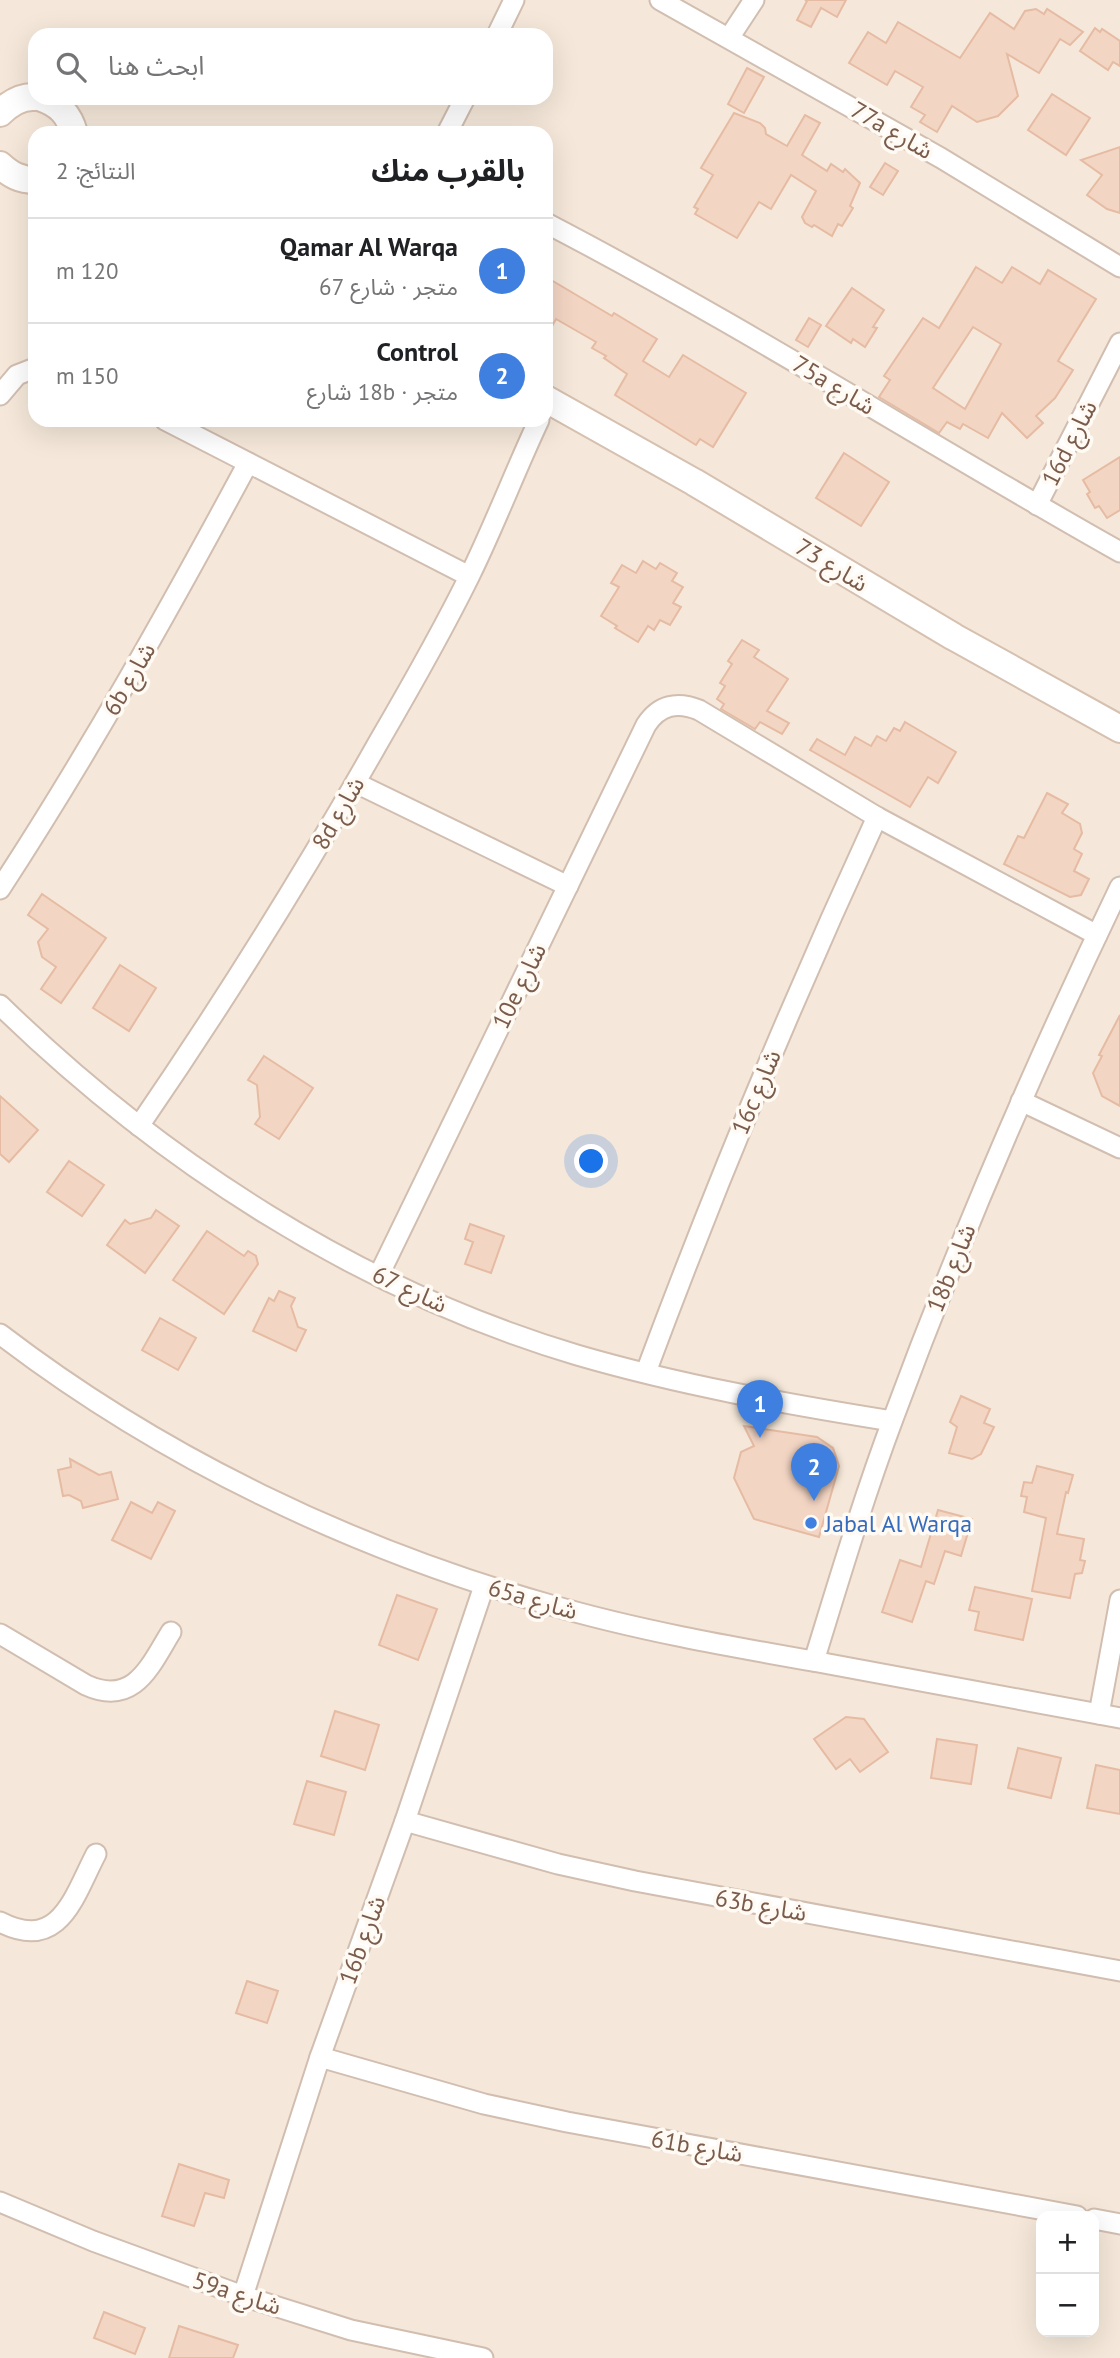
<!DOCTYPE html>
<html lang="ar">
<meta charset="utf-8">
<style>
body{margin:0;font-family:"PT Sans","Noto Sans Arabic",sans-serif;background:#f2f2f2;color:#202124;direction:rtl}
.controls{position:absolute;right:21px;bottom:21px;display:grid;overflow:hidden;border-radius:14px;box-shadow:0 7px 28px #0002}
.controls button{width:63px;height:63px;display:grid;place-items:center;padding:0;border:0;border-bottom:2px solid #e0e0e0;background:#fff;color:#202124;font:35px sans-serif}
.you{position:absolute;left:592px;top:1162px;width:24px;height:24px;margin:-18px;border:5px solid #fff;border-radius:50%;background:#1a73e8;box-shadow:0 0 0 10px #1a73e833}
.badge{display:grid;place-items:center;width:46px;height:46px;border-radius:50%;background:#2563eb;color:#fff;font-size:23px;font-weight:700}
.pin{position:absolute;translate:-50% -58px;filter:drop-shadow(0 2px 4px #0008)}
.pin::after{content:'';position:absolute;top:37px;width:24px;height:21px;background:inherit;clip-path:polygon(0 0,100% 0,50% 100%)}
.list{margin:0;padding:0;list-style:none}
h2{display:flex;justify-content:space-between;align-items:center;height:91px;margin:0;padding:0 28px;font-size:30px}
h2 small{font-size:23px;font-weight:400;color:#757577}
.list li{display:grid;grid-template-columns:46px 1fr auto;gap:21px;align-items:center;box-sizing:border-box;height:105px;padding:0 28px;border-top:2px solid #e0e0e0}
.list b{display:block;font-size:26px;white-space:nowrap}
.list p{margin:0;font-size:23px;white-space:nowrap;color:#757577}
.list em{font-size:23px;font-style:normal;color:#757577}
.icon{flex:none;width:38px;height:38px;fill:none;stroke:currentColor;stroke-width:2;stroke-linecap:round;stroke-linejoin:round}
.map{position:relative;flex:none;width:1120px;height:2358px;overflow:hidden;direction:ltr}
.search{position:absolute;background:#fff;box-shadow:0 7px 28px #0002;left:28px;top:28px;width:525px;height:77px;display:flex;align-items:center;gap:18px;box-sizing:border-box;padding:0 24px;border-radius:21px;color:#757577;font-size:26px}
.panel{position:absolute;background:#fff;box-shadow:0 7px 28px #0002;left:28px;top:126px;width:525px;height:301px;border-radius:21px;direction:rtl}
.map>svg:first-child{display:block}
.residential{fill:#f5e8da;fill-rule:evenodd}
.building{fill:#f3d5c3;stroke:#e6bba3;stroke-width:2;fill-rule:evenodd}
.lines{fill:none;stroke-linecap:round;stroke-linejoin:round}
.street-casing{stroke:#d1beb0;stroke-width:23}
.secondary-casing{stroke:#d6c0b0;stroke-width:30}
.street{stroke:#fff;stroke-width:19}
.secondary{stroke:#fff;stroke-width:26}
.shop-dot{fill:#3f7fe0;stroke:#fffaf3;stroke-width:2.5}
.labels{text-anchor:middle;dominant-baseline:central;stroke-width:7;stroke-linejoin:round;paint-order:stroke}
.street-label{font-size:24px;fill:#7a5c4d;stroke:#fffaf3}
.shop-label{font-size:24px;fill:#366cbe;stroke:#fffaf3;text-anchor:start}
</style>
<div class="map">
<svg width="1120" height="2358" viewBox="0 0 1120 2358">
<rect width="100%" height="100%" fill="#fdf6ec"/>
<path class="residential" d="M 0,0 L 1120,0 L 1120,2358 L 0,2358 ZM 35,35 L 546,35 L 546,98 L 35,98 ZM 35,133 L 546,133 L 546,420 L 35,420 ZM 1041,2216 L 1094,2216 L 1094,2332 L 1041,2332 Z"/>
<g class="building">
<path d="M 805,0 L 846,0 L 837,17 L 821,8 L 811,27 L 797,20 L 807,1 Z"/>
<path d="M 1036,9 L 1044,14 L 1047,9 L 1083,32 L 1070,45 L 1060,39 L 1039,73 L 1007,54 L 1018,96 L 998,116 L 977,122 L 952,106 L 937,132 L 920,122 L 925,115 L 911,107 L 923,87 L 895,71 L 887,85 L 849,63 L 868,32 L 886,43 L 898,22 L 960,58 L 990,13 L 1014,29 L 1025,11 Z"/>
<path d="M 1095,28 L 1100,32 L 1102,29 L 1120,41 L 1120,66 L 1113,62 L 1108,70 L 1080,51 Z"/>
<path d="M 747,68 L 764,77 L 744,113 L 728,104 Z"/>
<path d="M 1052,94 L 1090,118 L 1066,155 L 1028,130 Z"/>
<path d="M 734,113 L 760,123 L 765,128 L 766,134 L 787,146 L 805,115 L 820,123 L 802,155 L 827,171 L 831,164 L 843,172 L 845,169 L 860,183 L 850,206 L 853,208 L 842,226 L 838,224 L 832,236 L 814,225 L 812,227 L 805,223 L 802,217 L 816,191 L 791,175 L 771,209 L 759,202 L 737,238 L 695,214 L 698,209 L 694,207 L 713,175 L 701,168 Z"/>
<path d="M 1120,147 L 1120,213 L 1107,209 L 1087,195 L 1102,175 L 1081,160 Z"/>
<path d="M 885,163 L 898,171 L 883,195 L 870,187 Z"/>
<path d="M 976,267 L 1002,283 L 1012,267 L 1040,284 L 1048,270 L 1096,299 L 1058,361 L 1073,370 L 1055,398 L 1036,416 L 1043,423 L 1027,438 L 1002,413 L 988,438 L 963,424 L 960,429 L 947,422 L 939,433 L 879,397 L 890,380 L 884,376 L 923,318 L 939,328 ZM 973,327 L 1001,344 L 965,409 L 933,388 Z"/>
<path d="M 546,277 L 612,316 L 614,313 L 657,339 L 643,361 L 669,377 L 683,355 L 746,393 L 713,447 L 700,439 L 696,445 L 615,395 L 627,374 L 604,358 L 606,356 L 592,348 L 596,342 L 556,319 L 546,337 Z"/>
<path d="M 852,288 L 884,310 L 873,327 L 877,328 L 865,347 L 853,339 L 851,343 L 826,326 Z"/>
<path d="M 809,318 L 821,325 L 808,347 L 796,340 Z"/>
<path d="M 844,453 L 889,482 L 861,526 L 816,498 Z"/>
<path d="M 1120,457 L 1120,510 L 1107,518 L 1099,506 L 1095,508 L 1087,494 L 1090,492 L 1083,480 Z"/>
<path d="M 643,561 L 656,569 L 660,563 L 677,573 L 672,581 L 683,587 L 673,603 L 681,607 L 670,625 L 660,620 L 654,630 L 648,626 L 638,642 L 615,628 L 617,626 L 601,616 L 619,587 L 611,583 L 622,565 L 636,573 Z"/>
<path d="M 742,640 L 759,650 L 754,657 L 788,679 L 767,711 L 789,723 L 782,734 L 760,722 L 755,729 L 721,709 L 724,704 L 717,699 L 725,686 L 720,683 L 732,664 L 728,661 Z"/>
<path d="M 905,722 L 956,752 L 938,783 L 928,777 L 910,807 L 810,750 L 817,739 L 845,755 L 855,737 L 871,746 L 877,736 L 886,741 L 894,728 L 900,731 Z"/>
<path d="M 1047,793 L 1068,804 L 1062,813 L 1080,824 L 1082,833 L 1074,849 L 1082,854 L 1074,871 L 1089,879 L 1081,895 L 1070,897 L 1004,864 L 1018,836 L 1024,838 Z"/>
<path d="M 42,894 L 106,938 L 61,1003 L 41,989 L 56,967 L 42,957 L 38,942 L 48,929 L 28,915 Z"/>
<path d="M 120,965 L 156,988 L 129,1031 L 93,1008 Z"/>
<path d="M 1120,1015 L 1120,1106 L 1102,1096 L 1093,1073 L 1102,1056 L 1099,1055 Z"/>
<path d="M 264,1056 L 313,1088 L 279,1139 L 255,1124 L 260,1117 L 257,1085 L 248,1080 Z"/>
<path d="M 0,1096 L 38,1130 L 9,1162 L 0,1154 Z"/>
<path d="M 69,1161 L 104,1185 L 82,1216 L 47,1192 Z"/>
<path d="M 156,1210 L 179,1226 L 145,1273 L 107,1245 L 125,1220 L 130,1224 L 151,1218 Z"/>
<path d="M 470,1224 L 504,1236 L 491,1273 L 465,1264 L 473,1242 L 465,1239 Z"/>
<path d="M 207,1231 L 244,1256 L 248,1251 L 256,1256 L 258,1264 L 224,1314 L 173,1280 Z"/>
<path d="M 279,1291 L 295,1298 L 291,1306 L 298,1327 L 306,1330 L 296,1351 L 253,1331 L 269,1298 L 274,1301 Z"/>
<path d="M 160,1318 L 196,1338 L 178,1370 L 142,1350 Z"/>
<path d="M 961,1396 L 990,1409 L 984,1423 L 994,1427 L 981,1454 L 972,1459 L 949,1453 L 957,1427 L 950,1422 Z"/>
<path d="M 744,1426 L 817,1437 L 833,1448 L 839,1466 L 819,1537 L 754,1519 L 734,1478 L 741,1452 L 754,1446 Z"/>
<path d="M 70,1459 L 99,1475 L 111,1472 L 118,1499 L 83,1508 L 81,1501 L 69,1495 L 63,1496 L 58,1470 L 71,1467 Z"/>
<path d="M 1037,1466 L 1073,1475 L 1068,1493 L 1066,1492 L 1057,1534 L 1084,1539 L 1080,1560 L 1085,1561 L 1082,1573 L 1075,1574 L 1070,1598 L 1032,1591 L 1046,1518 L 1024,1512 L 1027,1497 L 1021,1496 L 1024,1482 L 1032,1483 Z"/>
<path d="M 131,1502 L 152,1513 L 158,1502 L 175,1511 L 151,1559 L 112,1540 Z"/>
<path d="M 938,1510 L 972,1519 L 961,1556 L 945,1551 L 934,1584 L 926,1581 L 912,1622 L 882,1612 L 900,1560 L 921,1567 Z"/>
<path d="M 975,1587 L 1032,1599 L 1023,1640 L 975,1630 L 979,1612 L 969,1610 Z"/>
<path d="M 397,1595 L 437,1609 L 418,1660 L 379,1645 Z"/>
<path d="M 335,1711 L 379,1725 L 365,1770 L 321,1756 Z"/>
<path d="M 846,1717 L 864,1719 L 888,1752 L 860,1772 L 850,1759 L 836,1769 L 814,1739 Z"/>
<path d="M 937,1739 L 977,1745 L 971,1784 L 931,1778 Z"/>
<path d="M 1018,1748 L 1061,1758 L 1051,1798 L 1008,1788 Z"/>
<path d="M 1096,1765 L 1120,1770 L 1120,1814 L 1087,1808 Z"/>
<path d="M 307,1781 L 346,1792 L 334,1835 L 294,1824 Z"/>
<path d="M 247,1981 L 278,1991 L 267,2023 L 236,2013 Z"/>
<path d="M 179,2164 L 229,2180 L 224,2198 L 205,2193 L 194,2226 L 162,2216 Z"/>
<path d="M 104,2312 L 145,2328 L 135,2354 L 94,2338 Z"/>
<path d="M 179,2326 L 238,2345 L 233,2358 L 169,2358 Z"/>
</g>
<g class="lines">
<defs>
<g id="street">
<path d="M 660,0 L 941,158 L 1120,267"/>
<path d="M 497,35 L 514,0"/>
<path d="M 729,38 L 754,0"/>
<path d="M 447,133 L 465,98"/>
<path d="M 546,223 C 742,325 928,444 1120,552"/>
<path d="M 0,395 L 17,375 L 35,368"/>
<path d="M 165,420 L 469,576"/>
<path d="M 1037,505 L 1120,343"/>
<path d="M 356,783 L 568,886"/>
<path d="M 0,889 C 90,751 170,608 248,463"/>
<path d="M 0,1005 C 161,1162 359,1290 577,1355 C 680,1385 786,1404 892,1421"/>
<path d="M 1021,1101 L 1120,1148"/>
<path d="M 139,1126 C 224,1002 304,874 378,743 C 410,688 442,632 470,575 C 495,524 515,471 539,420"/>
<path d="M 379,1275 L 646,725 C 659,705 677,701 699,710 L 877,817 L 1097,935"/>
<path d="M 0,1334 C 162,1458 351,1548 547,1604 C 636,1630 727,1646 818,1662 C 919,1681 1019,1699 1120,1718"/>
<path d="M 646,1372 C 716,1184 793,999 877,817"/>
<path d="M 0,1634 L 86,1685 C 134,1707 150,1666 171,1632"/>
<path d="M 814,1661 C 839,1580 863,1499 893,1419 C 960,1238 1036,1061 1120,887"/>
<path d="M 1099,1714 L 1120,1600"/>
<path d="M 405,1821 L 558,1864 L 635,1881 L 1120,1971"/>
<path d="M 0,1922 C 60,1953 74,1896 96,1854"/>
<path d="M 320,2057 L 484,2104 L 567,2122 L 1077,2216"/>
<path d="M 0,2202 L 93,2241 L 243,2296 L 351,2330 L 483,2358"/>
<path d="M 1094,2219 L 1120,2224"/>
<path d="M 243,2296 L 320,2057 L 405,1821 L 484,1586"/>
</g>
<g id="secondary">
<path d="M 42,98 C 59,104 69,114 74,133"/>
<path d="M 0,113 C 10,103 21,96 35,97"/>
<path d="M 0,165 C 11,175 20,180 35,180"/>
<path d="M 546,399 L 694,482 L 954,637 L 1120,729"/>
</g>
</defs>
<use href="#street" class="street-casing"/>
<use href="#secondary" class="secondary-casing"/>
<use href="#street" class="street"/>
<use href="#secondary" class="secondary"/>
</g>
<circle class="shop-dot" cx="811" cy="1523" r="7"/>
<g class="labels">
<g class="street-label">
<text transform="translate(892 130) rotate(30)">77a شارع</text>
<text transform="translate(834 385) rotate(31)">75a شارع</text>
<text transform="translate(1069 443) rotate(-63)">16d شارع</text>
<text transform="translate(832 565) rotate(31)">شارع 73</text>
<text transform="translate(129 679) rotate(-60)">6b شارع</text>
<text transform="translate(338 813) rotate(-60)">8d شارع</text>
<text transform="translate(519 986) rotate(-64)">10e شارع</text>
<text transform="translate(756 1092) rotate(-67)">16c شارع</text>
<text transform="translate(951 1268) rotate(-68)">18b شارع</text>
<text transform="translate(410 1289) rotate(25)">شارع 67</text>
<text transform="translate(533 1599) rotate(16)">65a شارع</text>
<text transform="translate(761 1905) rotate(10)">63b شارع</text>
<text transform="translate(362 1940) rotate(-70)">16b شارع</text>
<text transform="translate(697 2146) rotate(10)">61b شارع</text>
<text transform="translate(237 2293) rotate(18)">59a شارع</text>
</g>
<g class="shop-label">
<text x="825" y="1523">Jabal Al Warqa</text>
</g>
</g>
</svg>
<div class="controls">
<button>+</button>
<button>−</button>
</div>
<div class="you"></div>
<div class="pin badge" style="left:760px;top:1438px;background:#3f7fe0">1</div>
<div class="pin badge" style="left:814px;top:1501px;background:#3f7fe0">2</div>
<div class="search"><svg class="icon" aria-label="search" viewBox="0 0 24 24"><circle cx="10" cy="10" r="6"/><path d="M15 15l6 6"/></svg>ابحث هنا</div>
<section class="panel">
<h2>بالقرب منك<small>النتائج: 2</small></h2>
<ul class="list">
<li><span class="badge" style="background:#3f7fe0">1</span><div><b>Qamar Al Warqa</b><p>متجر · شارع 67</p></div><em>120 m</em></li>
<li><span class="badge" style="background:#3f7fe0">2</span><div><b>Control</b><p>متجر · 18b شارع</p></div><em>150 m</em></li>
</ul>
</section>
</div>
